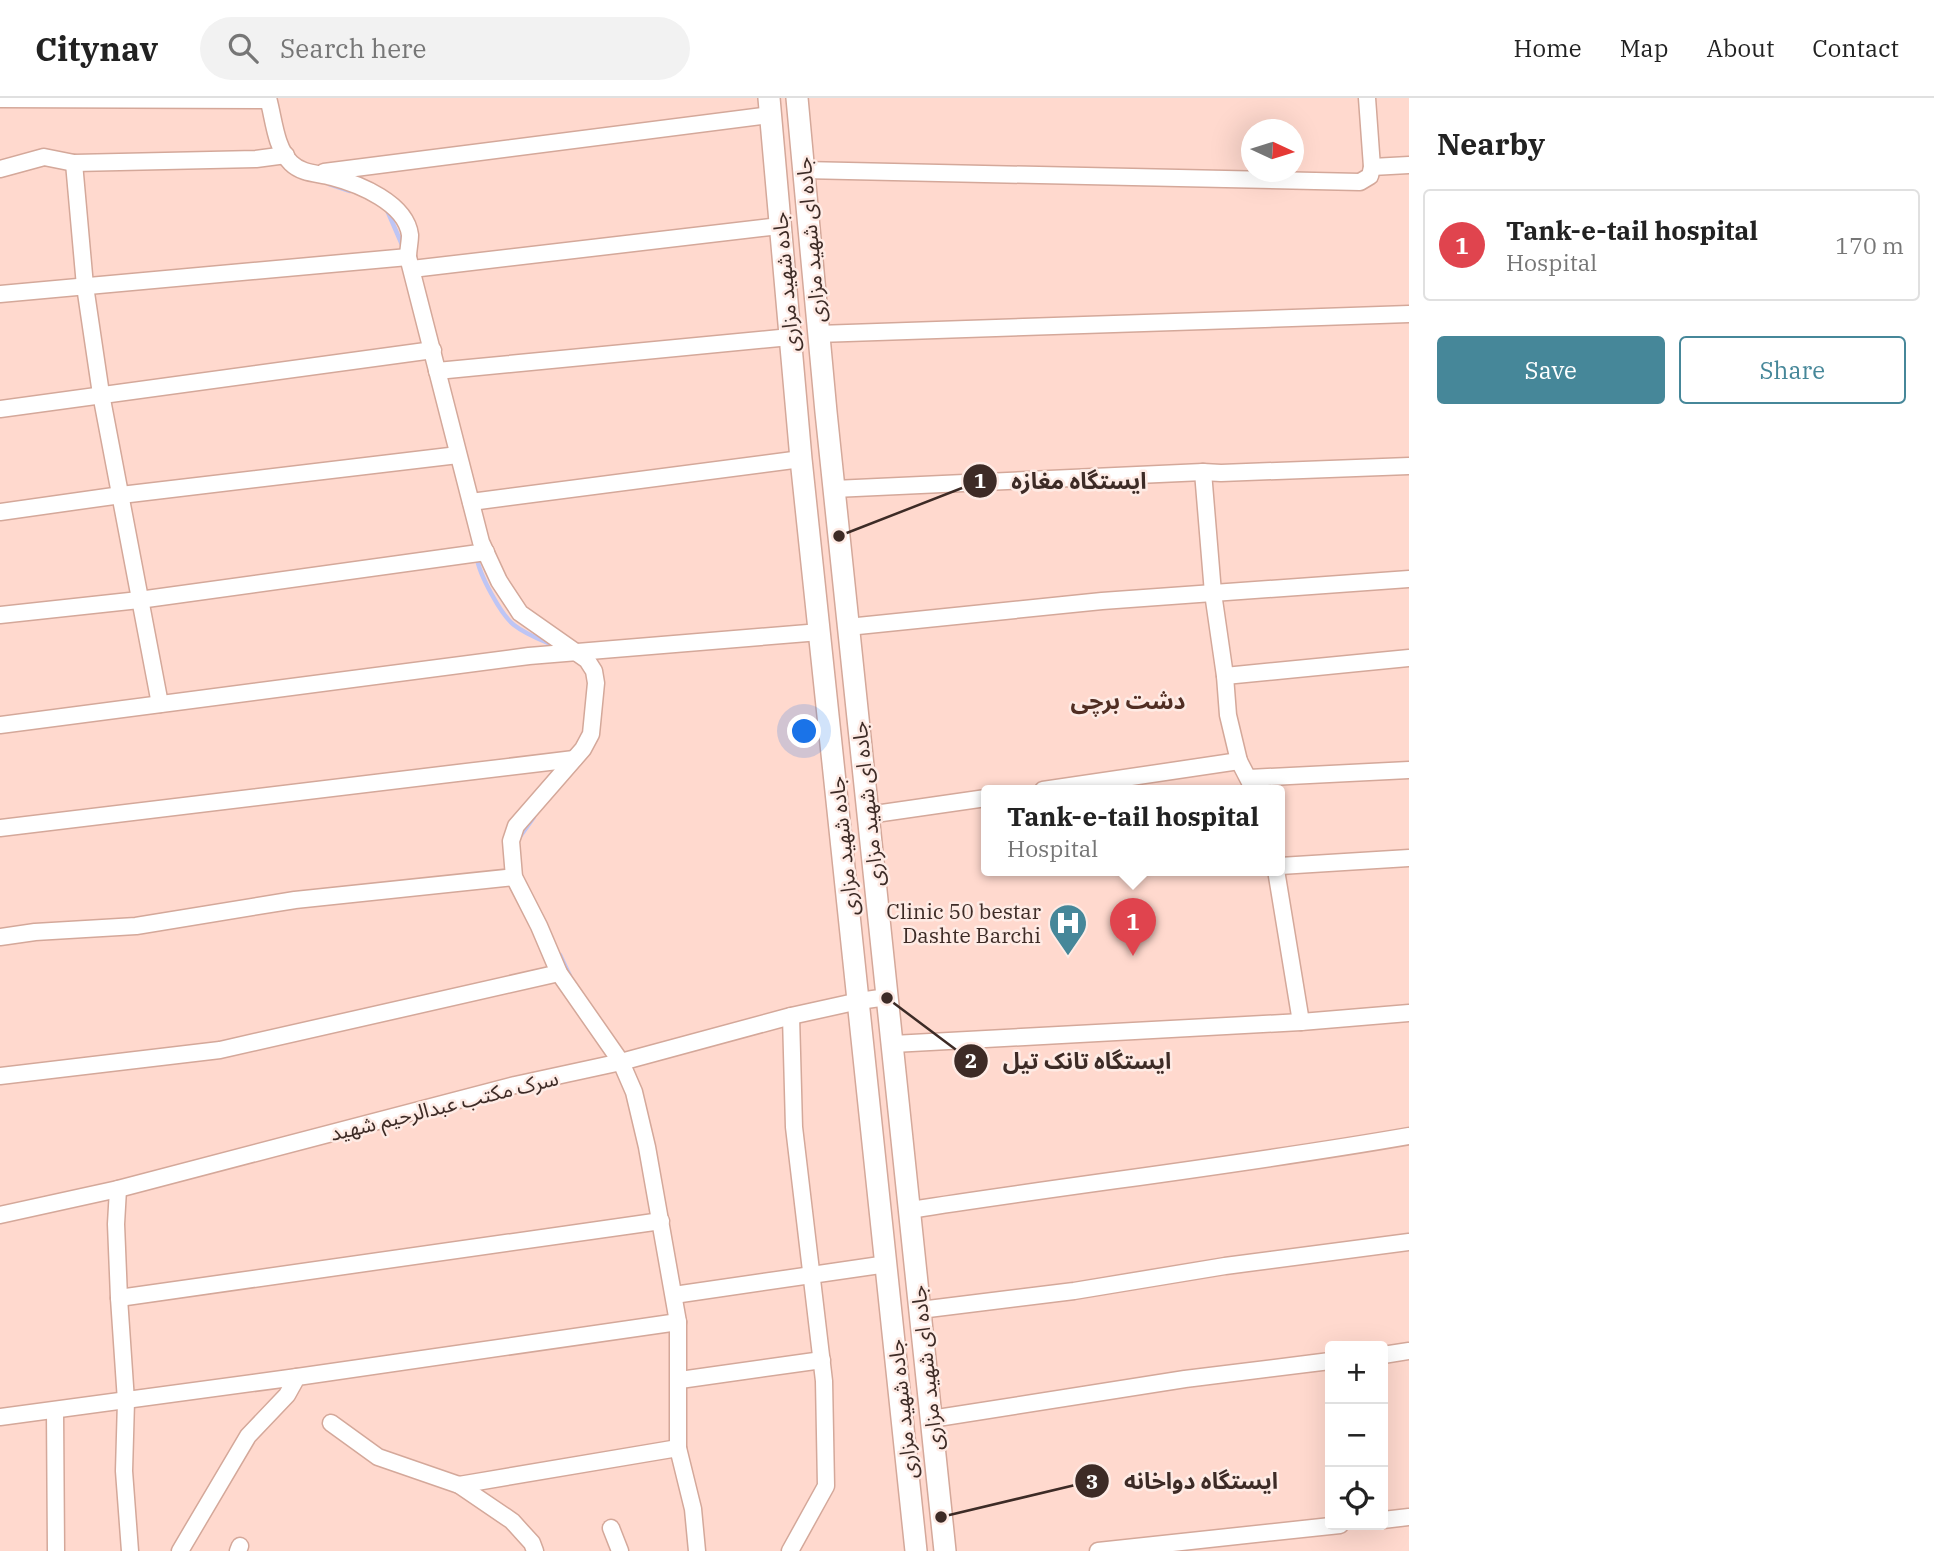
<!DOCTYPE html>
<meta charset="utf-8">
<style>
body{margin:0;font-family:"IBM Plex Serif","Noto Sans Arabic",serif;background:#f2f2f2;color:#222}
.controls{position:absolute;right:21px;bottom:21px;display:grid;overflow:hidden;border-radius:7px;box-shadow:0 7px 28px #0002}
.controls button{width:63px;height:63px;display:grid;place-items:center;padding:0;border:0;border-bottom:2px solid #e0e0e0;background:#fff;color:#222;font:35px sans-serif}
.compass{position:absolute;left:1241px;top:21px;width:63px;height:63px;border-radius:50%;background:#fff;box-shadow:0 7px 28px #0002;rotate:94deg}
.you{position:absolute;left:805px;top:634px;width:24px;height:24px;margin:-18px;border:5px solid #fff;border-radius:50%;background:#1a73e8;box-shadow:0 0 0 10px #1a73e833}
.badge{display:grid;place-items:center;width:46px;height:46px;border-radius:50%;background:#468799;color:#fff;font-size:23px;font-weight:700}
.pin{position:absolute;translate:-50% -58px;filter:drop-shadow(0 2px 4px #0008)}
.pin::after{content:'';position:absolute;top:37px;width:24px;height:21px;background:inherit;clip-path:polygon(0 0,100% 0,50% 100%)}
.popup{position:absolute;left:981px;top:687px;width:304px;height:91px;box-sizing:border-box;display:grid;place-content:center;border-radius:7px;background:#fff;filter:drop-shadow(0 2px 5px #0005);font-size:23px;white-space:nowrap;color:#767676}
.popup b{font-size:26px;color:#222}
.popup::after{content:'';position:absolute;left:50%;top:100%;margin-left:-14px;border:14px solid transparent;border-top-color:#fff}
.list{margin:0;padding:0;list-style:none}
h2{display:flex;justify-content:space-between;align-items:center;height:91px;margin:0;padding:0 28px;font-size:30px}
h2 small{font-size:23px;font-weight:400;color:#767676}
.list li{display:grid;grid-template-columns:46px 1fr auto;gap:21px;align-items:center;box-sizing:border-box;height:112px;margin:0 14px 14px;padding:0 14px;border:2px solid #e0e0e0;border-radius:7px}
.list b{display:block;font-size:26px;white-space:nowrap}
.list p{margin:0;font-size:23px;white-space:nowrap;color:#767676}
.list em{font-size:23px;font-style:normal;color:#767676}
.actions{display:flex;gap:14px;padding:21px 28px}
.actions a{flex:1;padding:16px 0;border:2px solid #468799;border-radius:7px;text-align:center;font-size:24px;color:#468799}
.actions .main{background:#468799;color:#fff}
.icon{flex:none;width:38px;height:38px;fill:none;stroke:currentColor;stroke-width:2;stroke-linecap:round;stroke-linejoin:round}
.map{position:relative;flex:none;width:1409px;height:1453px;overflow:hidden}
header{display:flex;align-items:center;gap:42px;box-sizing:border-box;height:98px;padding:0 35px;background:#fff;border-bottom:2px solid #e0e0e0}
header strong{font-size:33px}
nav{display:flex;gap:38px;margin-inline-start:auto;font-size:24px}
.search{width:490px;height:63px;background:#f2f2f2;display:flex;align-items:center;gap:18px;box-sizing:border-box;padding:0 24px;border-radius:38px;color:#767676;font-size:26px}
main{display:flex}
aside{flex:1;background:#fff}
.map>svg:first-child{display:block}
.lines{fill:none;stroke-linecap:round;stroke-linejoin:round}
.stream{stroke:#bec5f5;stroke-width:4.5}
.minor-casing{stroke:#d4a89a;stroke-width:19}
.secondary-casing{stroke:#d4a89a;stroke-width:24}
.minor{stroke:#fff;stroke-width:16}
.secondary{stroke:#fff;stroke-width:21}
.labels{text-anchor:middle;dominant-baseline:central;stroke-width:5;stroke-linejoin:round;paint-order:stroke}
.street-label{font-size:21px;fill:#3d2b26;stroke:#feebe5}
.poi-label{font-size:21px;fill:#3d2b26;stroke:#feebe5;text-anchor:end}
.neighbourhood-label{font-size:23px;font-weight:bold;fill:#512e23;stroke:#feebe5}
.leader{fill:none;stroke:#3d2b26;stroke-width:2.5}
.callout-dot{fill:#3d2b26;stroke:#feebe5;stroke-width:2.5}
.mark-label{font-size:21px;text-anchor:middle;font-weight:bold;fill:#fff}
.callout-label{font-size:23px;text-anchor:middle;font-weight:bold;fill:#3d2b26;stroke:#feebe5;stroke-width:5;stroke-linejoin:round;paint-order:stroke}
</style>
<header>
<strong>Citynav</strong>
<div class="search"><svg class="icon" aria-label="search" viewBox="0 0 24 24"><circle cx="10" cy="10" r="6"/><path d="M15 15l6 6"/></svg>Search here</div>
<nav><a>Home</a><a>Map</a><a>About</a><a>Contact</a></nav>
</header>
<main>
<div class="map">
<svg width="1409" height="1453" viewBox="0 0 1409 1453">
<rect width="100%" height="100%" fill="#ffd9ce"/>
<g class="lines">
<g class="stream">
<path d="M 329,86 L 350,93"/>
<path d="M 387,112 L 403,149"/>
<path d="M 477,460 C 479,476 501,517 514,527 C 524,535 536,540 548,545"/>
<path d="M 519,740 L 534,719"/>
<path d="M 560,857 L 570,878"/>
</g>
<defs>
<g id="minor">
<path d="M 268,0 C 274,21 275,49 291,65 C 302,76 318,75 332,79 C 359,86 406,105 410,137 C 410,144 408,152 408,159 L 481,444 L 499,483 L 520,515 L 587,562 L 594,573 L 596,585 L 591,636 L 583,651 L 516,728 L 511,743 L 514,779 L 539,828 L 559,875 L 621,964 L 634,994 L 647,1049 L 678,1224 L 678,1350 L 693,1411 L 697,1453"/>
<path d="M 0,1 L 268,2"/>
<path d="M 74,65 L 85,188 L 101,296 L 160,606"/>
<path d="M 1372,69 L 1409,67"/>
<path d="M 0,71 L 44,59 L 74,65 L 256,61 L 286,57"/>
<path d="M 803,72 L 1360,84 L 1370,78 L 1372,69 L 1367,0"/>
<path d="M 324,74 L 770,17"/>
<path d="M 412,171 L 779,128"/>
<path d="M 0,196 L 408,159"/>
<path d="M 818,236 L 1409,216"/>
<path d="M 437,273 L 790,239"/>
<path d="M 0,311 L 433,252"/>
<path d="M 1203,374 L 1213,495 L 1225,578 L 1228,617 L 1239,663 L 1254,692"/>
<path d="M 834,391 L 1203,374 L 1221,375 L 1409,368"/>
<path d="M 471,404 L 801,361"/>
<path d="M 0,414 L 121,397 L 458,357"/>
<path d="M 0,517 L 139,502 L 486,454"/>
<path d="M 848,529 L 1102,503 L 1409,481"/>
<path d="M 1225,578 L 1409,560"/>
<path d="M 0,627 L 529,558 L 820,534"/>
<path d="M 1249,680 L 1409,672"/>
<path d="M 1043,692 L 1239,663"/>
<path d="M 868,717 L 986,700"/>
<path d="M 0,730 L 574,661"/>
<path d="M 1280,768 L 1409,760"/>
<path d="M 1276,772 L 1301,924"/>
<path d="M 0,839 L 35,834 L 136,828 L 295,802 L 514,779"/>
<path d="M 893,946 L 1301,924 L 1409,915"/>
<path d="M 0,978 L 220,952 L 559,875"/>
<path d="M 118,1091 L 116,1126 L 119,1200 L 126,1303 L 124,1373 L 130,1453"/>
<path d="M 910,1112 C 1076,1086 1243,1067 1409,1038"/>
<path d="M 0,1117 L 118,1091 L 515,987 L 621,964 L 791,918 L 859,903 L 887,899"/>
<path d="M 674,1197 L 887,1166"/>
<path d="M 119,1200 L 661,1123"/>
<path d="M 920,1212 L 1074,1193 L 1225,1168 L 1409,1144"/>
<path d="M 1383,1257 L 1409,1253"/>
<path d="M 680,1282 L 822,1262"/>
<path d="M 55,1313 L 56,1453"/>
<path d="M 0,1319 L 297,1279"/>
<path d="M 931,1321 L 1185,1281 L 1330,1263"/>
<path d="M 331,1325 L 378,1359 L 459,1387 L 512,1423 L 532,1445 L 535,1453"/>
<path d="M 459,1387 L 678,1350"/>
<path d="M 1383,1422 L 1409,1419"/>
<path d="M 611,1430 L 620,1453"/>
<path d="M 180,1453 L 248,1338 L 287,1297 L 297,1279 L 678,1224"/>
<path d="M 238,1453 L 240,1448"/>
<path d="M 790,1453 L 826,1388 L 824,1283 L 794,1029 L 791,918"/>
<path d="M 1098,1453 L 1340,1427"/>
</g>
<g id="secondary">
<path d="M 769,0 L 801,361 L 916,1453"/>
<path d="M 797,0 L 826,314 L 945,1453"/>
</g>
</defs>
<use href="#minor" class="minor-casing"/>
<use href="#secondary" class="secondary-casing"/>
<use href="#minor" class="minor"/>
<use href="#secondary" class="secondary"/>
</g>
<defs>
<symbol id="hospital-pin" viewBox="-11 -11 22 30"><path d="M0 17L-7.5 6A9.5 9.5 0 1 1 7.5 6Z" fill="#468799" stroke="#feebe5"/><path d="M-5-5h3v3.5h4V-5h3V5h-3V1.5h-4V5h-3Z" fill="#fff"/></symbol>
</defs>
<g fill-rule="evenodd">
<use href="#hospital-pin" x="1046" y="803" width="44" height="60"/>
</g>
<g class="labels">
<g class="street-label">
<text transform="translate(810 142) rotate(-95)">جاده ای شهید مزاری</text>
<text transform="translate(785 184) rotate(-95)">جاده شهید مزاری</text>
<text transform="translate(867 706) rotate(-96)">جاده ای شهید مزاری</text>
<text transform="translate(843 748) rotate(-96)">جاده شهید مزاری</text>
<text transform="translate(444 1007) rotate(-14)">سرک مکتب عبدالرحیم شهید</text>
<text transform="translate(926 1270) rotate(-96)">جاده ای شهید مزاری</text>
<text transform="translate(902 1311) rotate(-96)">جاده شهید مزاری</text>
</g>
<g class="poi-label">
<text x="1041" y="813">Clinic 50 bestar<tspan x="1041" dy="24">Dashte Barchi</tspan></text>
</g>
<g class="neighbourhood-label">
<text x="1128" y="602">دشت برچی</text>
</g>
</g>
<path class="leader" d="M839 438L980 383M887 900L971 963M941 1419L1092 1383"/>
<g class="callout-dot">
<circle cx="839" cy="438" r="7"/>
<circle cx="887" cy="900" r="7"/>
<circle cx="941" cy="1419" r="7"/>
<circle cx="980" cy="383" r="18"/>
<circle cx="971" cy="963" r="18"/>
<circle cx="1092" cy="1383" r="18"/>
</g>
<g class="mark-label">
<text x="980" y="390">1</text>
<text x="971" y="970">2</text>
<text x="1092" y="1391">3</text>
</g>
<g class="callout-label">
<text x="1079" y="391">ایستگاه مغازه</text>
<text x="1087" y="971">ایستگاه تانک تیل</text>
<text x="1201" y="1391">ایستگاه دواخانه</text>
</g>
</svg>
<div class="controls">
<button>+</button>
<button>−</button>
<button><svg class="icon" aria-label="locate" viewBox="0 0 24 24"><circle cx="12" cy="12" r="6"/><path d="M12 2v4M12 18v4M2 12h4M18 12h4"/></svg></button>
</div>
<svg class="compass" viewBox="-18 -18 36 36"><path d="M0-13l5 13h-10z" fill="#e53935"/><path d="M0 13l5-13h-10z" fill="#767676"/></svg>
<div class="you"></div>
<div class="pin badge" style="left:1133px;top:858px;background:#e0444e">1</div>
<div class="popup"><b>Tank-e-tail hospital</b>Hospital</div>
</div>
<aside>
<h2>Nearby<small></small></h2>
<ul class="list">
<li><span class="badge" style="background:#e0444e">1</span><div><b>Tank-e-tail hospital</b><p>Hospital</p></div><em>170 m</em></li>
</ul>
<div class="actions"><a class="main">Save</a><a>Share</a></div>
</aside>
</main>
